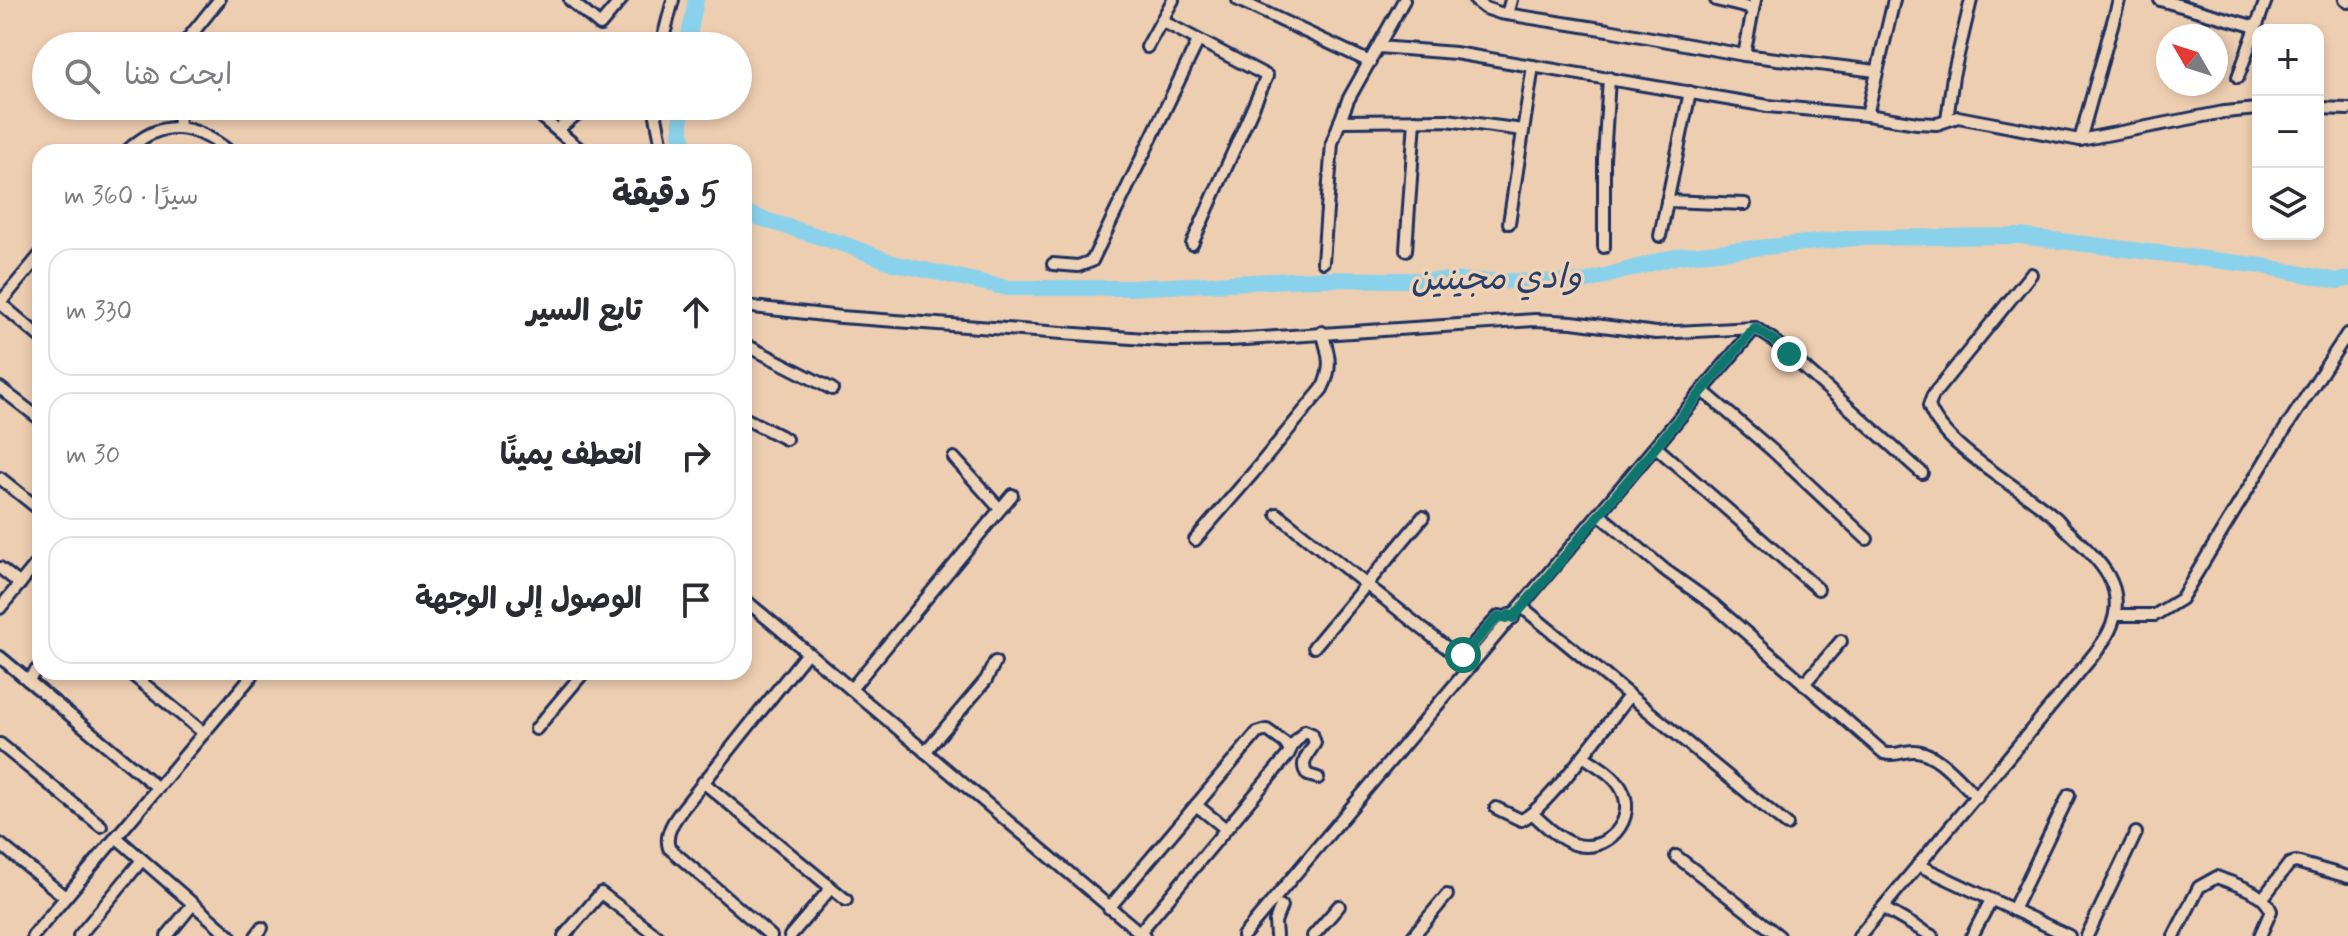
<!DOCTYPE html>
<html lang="ar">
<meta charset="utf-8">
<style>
body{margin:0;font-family:Mynerve,"Playpen Sans Arabic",sans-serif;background:#f2f2f3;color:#2b2b33;direction:rtl}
.controls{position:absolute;right:24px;top:24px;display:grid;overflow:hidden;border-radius:16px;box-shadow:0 4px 12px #0003}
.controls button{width:72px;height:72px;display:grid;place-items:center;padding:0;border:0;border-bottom:2px solid #e1e1e2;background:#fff;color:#2b2b33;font:40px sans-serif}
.compass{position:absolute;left:2156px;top:24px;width:72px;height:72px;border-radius:50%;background:#fff;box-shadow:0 4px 12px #0003;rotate:309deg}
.stop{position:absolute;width:24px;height:24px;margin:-18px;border:6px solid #0f766e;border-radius:50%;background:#fff}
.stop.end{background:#0f766e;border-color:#fff;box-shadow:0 2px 8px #0008}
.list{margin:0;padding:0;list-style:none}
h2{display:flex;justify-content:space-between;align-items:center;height:104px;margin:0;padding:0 32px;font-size:34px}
h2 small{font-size:26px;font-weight:400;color:#7c7c81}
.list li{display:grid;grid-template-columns:52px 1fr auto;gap:24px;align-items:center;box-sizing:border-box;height:128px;margin:0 16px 16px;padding:0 16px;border:2px solid #e1e1e2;border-radius:24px}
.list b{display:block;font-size:30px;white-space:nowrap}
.list em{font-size:26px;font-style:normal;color:#7c7c81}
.icon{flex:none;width:44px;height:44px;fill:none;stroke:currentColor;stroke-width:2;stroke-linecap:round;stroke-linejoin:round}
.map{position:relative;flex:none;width:2348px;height:936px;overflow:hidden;direction:ltr}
.search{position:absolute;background:#fff;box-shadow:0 4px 12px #0003;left:32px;top:32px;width:720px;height:88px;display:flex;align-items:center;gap:20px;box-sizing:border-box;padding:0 28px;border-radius:44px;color:#7c7c81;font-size:30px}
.panel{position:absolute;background:#fff;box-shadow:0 4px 12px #0003;left:32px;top:144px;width:720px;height:536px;border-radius:24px;direction:rtl}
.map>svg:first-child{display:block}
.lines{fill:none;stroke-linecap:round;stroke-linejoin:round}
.river{stroke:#8ad2ec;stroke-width:16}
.minor-casing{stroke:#1b2f5e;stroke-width:16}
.minor{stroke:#efd3b6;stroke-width:10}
.route{stroke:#0f766e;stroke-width:10}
.labels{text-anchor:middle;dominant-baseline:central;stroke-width:7;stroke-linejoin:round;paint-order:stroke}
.water-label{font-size:34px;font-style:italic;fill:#263f6c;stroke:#efd3b6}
</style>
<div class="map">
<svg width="2348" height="936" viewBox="0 0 2348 936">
<rect width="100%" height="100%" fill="#eeceb1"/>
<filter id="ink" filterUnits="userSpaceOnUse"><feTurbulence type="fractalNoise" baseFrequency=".0125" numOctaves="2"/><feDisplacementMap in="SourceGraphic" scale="16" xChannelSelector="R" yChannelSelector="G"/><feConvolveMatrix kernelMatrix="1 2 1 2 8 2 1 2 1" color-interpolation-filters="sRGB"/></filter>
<g filter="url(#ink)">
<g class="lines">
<g class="river">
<path d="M 687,46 L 696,0"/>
<path d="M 681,106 L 681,133 L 688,152"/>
<path d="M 744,213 L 849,246 L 893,263 L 1008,288 L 1128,288 L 1313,279 L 1583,282 L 1678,256 L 1855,238 L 2020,236 L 2263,266 L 2338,281 L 2348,279"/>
</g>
<defs>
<g id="minor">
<path d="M 570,0 L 600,25 L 621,0"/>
<path d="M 1238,0 L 1370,62"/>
<path d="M 1475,0 L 1485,8 L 1500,13 L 1608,30 L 1744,55 L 1876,71"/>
<path d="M 1716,0 L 1753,9"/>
<path d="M 2160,0 L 2256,27"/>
<path d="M 2345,0 L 2348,2"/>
<path d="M 1507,14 L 1511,0"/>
<path d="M 1162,21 L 1267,76 L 1192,244"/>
<path d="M 182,46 L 219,0"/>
<path d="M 661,46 L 673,0"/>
<path d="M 1147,47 L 1173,0"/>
<path d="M 1379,47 L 1455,53 L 1768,106 L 1867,115 L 1917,123 L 1937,124 L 1958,117 L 2080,140 L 2224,112 L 2258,109"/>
<path d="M 1744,55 L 1755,0"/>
<path d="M 2238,77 L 2266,0"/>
<path d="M 178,106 L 179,128"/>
<path d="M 528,106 L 583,152"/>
<path d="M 654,106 L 663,152"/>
<path d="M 2318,108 L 2348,109"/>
<path d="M 1867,115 L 1894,0"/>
<path d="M 1947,120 L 1953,76 L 1971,0"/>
<path d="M 1340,121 L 1447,120 L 1523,130"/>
<path d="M 557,130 L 587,106"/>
<path d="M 2080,140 L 2119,0"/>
<path d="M 126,152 C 161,117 194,123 230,152"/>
<path d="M 1667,201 L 1745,204"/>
<path d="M 1509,223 L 1533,66"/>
<path d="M 1660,236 L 1690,92"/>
<path d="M 1604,247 L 1604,159 L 1609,78"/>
<path d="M 1406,250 L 1415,120"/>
<path d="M 1323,262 L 1332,143 L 1348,100 L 1404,0"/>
<path d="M 1053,264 L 1078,266 L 1092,261 L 1198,41"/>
<path d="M 0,303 L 40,255"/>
<path d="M 0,303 L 40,337"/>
<path d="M 744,306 L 841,317 L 1173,341 L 1230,340 L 1535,320 L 1572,322 L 1656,333 L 1755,328 L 1772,339 L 1922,473"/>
<path d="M 744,344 L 832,389"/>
<path d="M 0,388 L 40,419"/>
<path d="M 1703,391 L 1772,450 L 1867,539"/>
<path d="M 744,418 L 786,439"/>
<path d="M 1656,447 L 1818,589"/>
<path d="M 954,458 L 1000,509"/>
<path d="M 0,478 L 40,510"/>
<path d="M 744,496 L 744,497"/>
<path d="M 1277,514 L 1457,656 L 1468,650 L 1499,616 L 1506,618 L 1509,615 L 1513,618"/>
<path d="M 1599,514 L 1665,570 L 1714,605 L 1884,753 C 1897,757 1903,750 1915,751 C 1938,752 1961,783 1977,797"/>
<path d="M 1195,540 L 1253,473 L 1322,389 C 1333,368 1329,354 1322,332"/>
<path d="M 0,568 L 20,584"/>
<path d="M 744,599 L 1144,936"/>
<path d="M 1522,607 L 1787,825"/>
<path d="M 0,608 L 40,559"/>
<path d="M 2115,615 L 2155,615 L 2181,599 L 2276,443 L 2347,334"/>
<path d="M 1314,647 L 1423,517"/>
<path d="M 0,657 L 158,788"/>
<path d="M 129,672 L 204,733"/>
<path d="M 28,680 L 40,666"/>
<path d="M 1804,684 L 1841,641"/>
<path d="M 851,689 L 1012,495"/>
<path d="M 536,729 L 584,672"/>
<path d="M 0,744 L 101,826"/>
<path d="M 1289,749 L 1305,731 L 1312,734 L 1315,743 C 1309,753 1298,764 1308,775 L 1318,778"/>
<path d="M 925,752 L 986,680 L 995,662"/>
<path d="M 703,782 L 846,900"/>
<path d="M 1196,805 L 1226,829"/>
<path d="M 1496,808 L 1521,820 C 1545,811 1610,720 1629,696"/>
<path d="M 1533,814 C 1545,825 1558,838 1574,844 C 1606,855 1639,819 1621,788 C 1613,774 1596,765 1583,756"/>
<path d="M 116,837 L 230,936"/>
<path d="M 0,844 L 65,897"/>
<path d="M 1676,856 L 1779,936"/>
<path d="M 1918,865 L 2069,936"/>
<path d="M 2263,898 L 2289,864 L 2296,862 L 2348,877"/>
<path d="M 1109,908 L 1257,733 L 1267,730 L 1285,743 L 1290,751 L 1288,755 L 1140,932"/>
<path d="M 1883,908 L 1932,936"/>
<path d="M 2013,910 L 2069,795"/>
<path d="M 33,936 L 255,672"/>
<path d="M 79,936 L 142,860"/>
<path d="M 167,936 L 193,904"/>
<path d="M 256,936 L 262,928"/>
<path d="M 564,936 L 601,893 L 657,936"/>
<path d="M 771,936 L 669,848 C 664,833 675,819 684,807 L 807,653"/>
<path d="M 790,936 L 831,888"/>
<path d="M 1243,936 L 1755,328"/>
<path d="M 1276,936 L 1275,922 L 1281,906"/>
<path d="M 1313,936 L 1339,906"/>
<path d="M 1413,936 L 1447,895"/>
<path d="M 1859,936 L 2077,675 C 2089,660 2105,643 2112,625 C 2127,583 2096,558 2069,532 C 2064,528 2061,523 2057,519 C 2023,488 1944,449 1929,406 L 1933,395 L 2031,274"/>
<path d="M 1972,936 L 1991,900"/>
<path d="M 2087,936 L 2136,833"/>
<path d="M 2174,936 L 2199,887 L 2217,877 C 2235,885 2264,891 2271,911 L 2260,936"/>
</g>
</defs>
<use href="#minor" class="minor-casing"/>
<use href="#minor" class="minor"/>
</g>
</g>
<g class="lines" filter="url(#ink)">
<path class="route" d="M 1463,655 L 1499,616 L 1506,618 L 1509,615 L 1513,618 L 1755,328 L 1772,339 L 1789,354"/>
</g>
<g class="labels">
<g class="water-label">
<text transform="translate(1496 279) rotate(-1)">وادي مجينين</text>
</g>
</g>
</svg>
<div class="controls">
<button>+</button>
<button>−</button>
<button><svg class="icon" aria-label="layers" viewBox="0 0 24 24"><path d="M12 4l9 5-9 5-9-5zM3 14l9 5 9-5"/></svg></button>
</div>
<svg class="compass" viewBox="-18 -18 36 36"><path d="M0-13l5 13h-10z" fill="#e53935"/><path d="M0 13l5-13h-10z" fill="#7c7c81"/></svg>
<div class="stop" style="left:1463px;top:655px"></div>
<div class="stop end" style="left:1789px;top:354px"></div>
<div class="search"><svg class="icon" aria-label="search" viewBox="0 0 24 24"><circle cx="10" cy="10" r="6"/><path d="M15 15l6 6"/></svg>ابحث هنا</div>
<section class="panel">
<h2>5 دقيقة<small>سيرًا · 360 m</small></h2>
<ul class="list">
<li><svg class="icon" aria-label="ahead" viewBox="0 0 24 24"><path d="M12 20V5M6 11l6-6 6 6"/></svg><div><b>تابع السير</b></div><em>330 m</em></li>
<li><svg class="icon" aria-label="right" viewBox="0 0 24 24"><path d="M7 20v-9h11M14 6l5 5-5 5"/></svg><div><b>انعطف يمينًا</b></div><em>30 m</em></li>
<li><svg class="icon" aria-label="arrive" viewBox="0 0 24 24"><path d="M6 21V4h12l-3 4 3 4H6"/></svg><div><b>الوصول إلى الوجهة</b></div></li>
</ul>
</section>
</div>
